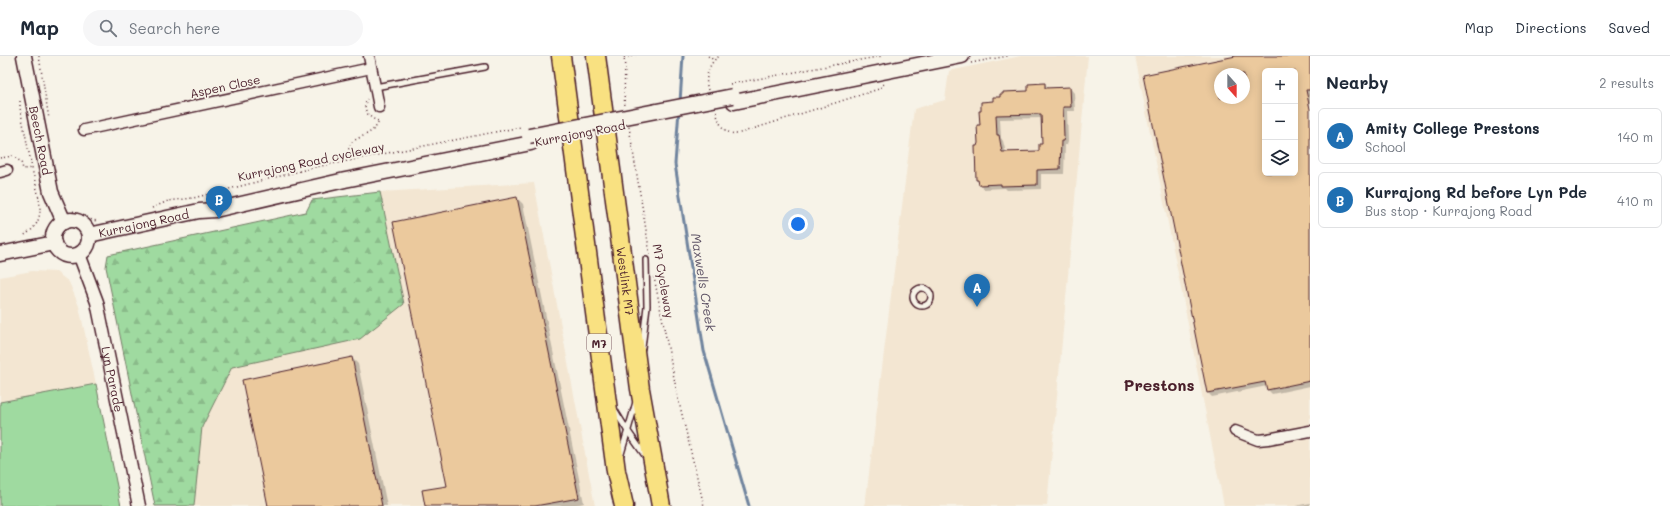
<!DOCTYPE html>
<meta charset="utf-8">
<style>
body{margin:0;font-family:Mali,sans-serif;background:#f6f6f7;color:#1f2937}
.controls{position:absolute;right:12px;top:12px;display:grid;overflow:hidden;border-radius:6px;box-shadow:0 2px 10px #0003}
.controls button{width:36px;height:36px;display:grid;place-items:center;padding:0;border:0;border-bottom:1px solid #e0e1e3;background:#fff;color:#1f2937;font:20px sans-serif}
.compass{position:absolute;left:1214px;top:12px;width:36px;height:36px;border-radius:50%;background:#fff;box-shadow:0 2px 10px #0003;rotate:159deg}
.you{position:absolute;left:798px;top:168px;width:14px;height:14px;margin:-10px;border:3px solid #fff;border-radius:50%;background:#1a73e8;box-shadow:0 0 0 6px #1a73e833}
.badge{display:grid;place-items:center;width:26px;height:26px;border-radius:50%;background:#1f6fb2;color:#fff;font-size:13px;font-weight:700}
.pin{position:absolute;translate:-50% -33px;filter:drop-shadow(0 1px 2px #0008)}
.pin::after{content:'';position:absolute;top:21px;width:14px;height:12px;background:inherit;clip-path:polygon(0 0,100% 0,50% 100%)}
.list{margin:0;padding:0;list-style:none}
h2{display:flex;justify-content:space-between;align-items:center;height:52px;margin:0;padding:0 16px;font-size:17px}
h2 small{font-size:13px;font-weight:400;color:#747a83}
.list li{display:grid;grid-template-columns:26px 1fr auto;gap:12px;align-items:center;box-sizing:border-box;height:56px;margin:0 8px 8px;padding:0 8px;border:1px solid #e0e1e3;border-radius:6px}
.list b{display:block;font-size:15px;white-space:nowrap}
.list p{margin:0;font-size:13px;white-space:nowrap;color:#747a83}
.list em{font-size:13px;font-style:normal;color:#747a83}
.icon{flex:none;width:22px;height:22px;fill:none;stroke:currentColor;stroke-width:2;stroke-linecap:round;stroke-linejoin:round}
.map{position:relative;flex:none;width:1310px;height:450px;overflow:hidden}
header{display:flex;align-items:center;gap:24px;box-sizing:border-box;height:56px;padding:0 20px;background:#fff;border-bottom:1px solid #e0e1e3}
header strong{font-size:19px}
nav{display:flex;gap:22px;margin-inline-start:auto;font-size:14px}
.search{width:280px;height:36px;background:#f6f6f7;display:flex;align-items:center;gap:10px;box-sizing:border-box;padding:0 14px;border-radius:22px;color:#747a83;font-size:15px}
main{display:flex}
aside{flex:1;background:#fff}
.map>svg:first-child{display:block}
.built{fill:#f3e6d2;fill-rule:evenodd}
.grass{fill:#9fdaa0;stroke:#747c66}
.forest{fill:url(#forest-firs);stroke:#747c66}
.shadow{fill:#0003;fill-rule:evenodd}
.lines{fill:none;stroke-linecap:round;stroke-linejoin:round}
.stream{stroke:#70849e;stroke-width:3}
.building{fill:#ebc99d;stroke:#4a1f2b;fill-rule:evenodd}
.service-casing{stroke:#4a1f2b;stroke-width:8}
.minor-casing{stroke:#4a1f2b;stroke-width:13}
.tertiary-casing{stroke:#4a1f2b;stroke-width:15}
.secondary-casing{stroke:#4a1f2b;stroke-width:17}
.motorway-casing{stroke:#4a1f2b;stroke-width:21}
.path{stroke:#4a1f2b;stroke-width:1.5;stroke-dasharray:1 3;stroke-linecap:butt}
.service{stroke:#f7f3e8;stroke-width:5}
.minor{stroke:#f7f3e8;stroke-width:10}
.tertiary{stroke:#f7f3e8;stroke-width:12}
.secondary{stroke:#f7f3e8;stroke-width:14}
.motorway{stroke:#f9e181;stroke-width:18}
.secondary-bridge-casing{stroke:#4a1f2b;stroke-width:17;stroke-linecap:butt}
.secondary-bridge{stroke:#f7f3e8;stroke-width:14}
.labels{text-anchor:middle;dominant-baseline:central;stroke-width:3.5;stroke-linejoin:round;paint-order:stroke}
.shield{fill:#f7f3e8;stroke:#7e5f64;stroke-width:1}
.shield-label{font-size:11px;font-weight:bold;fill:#4a1f2b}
.street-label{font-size:12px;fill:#4a1f2b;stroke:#f7f3e8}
.water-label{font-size:13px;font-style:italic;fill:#5d5265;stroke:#f7f3e8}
.district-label{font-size:16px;font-weight:bold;fill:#4a1f2b;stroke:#f7f3e8}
</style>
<header>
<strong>Map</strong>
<div class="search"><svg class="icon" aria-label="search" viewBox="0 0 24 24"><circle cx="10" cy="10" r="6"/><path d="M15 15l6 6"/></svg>Search here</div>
<nav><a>Map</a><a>Directions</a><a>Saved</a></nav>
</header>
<main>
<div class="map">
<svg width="1310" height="450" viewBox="0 0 1310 450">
<defs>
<pattern id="forest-firs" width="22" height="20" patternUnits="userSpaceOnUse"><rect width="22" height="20" fill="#9fdaa0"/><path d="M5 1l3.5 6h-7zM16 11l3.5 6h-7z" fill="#8abb8a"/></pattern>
</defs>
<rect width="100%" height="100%" fill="#f7f3e8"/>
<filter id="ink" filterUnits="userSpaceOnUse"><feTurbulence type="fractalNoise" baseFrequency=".025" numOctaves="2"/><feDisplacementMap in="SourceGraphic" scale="8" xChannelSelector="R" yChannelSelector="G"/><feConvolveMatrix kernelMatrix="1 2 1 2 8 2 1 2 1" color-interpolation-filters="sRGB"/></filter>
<g filter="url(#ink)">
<g class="built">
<path d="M 1021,0 L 1088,0 L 1047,450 L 865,450 L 914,53 L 945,44 L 949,15 Z"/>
<path d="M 1135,0 L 1310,0 L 1310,450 L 1224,450 ZM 1265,15 L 1295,15 L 1295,117 L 1265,117 ZM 1220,18 L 1244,18 L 1244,42 L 1220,42 Z"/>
<path d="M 534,127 L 595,450 L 194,450 L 202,371 L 233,308 L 404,248 L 380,136 Z"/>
<path d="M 32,215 L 56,216 L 69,226 L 79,250 L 96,328 L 0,346 L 0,221 Z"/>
</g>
<path class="grass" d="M 96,328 L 121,450 L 0,450 L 0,346 Z"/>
<path class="forest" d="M 380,136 L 404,248 L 360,283 L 232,311 L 202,371 L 194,450 L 155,450 L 106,211 L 108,199 L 306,156 L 312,144 Z"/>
<g class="shadow">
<path d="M 1241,0 L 1310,0 L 1310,330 L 1272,338 L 1268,334 L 1267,330 L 1212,341 L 1208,337 L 1144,20 ZM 1265,15 L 1295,15 L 1295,117 L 1265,117 ZM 1220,18 L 1244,18 L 1244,42 L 1220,42 Z"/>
<path d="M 1045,28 L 1049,33 L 1070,32 L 1074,37 L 1075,55 L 1067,55 L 1068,86 L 1067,89 L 1065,89 L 1064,118 L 1041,118 L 1041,133 L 1007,134 L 1005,132 L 984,133 L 977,124 L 981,70 L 994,46 L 1029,36 ZM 1042,62 L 1043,89 L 1040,96 L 1006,97 L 1003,85 L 1001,82 L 1000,63 Z"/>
<path d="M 517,142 L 523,148 L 584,447 L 571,450 L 426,450 L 448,431 Z"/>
<path d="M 352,302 L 358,308 L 387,450 L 269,450 Z"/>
<path d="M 1310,447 L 1310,450 L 1295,450 Z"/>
</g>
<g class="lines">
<g class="stream">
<path d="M 680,46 L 683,0"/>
<path d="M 679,54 L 675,108 L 704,295 L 749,450"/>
</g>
</g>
<g class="building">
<path d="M 1236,0 L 1310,0 L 1310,34 L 1306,34 L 1310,53 L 1310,325 L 1267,334 L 1265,326 L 1207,337 L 1143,19 ZM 1265,15 L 1295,15 L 1295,117 L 1265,117 ZM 1220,18 L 1244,18 L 1244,42 L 1220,42 Z"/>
<path d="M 1045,27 L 1045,32 L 1070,31 L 1071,51 L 1063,51 L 1064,81 L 1063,85 L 1061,85 L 1060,113 L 1037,114 L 1037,129 L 1001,130 L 1001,128 L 979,129 L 978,124 L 976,124 L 975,90 L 977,90 L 978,87 L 977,69 L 980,69 L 979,55 L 981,55 L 981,46 L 993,45 L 993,41 L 1000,41 L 1000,38 L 1003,38 L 1003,36 L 1028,35 L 1028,28 ZM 1041,58 L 1042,88 L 1039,88 L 1039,95 L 1002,96 L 999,79 L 997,79 L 996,59 Z"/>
<path d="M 517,141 L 579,442 L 535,450 L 425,450 L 422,434 L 447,430 L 393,166 Z"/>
<path d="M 352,301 L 382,450 L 268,450 L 242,324 Z"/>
</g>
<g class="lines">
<defs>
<g id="service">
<path d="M 375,31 L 485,11"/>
<circle cx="922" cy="241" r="9"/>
<path d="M 642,292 L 647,250 L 646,204"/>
<path d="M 614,353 L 627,374 L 646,401"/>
<path d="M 621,398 L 636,346"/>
</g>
<g id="minor">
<path d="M 369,0 L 379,51"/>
<path d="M 84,74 L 371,12"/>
<path d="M 0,116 L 7,114"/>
<path d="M 1235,375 L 1258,384 L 1268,383 L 1310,375"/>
</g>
<g id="tertiary">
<path id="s1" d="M 79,198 L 97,246 L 139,450"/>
</g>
<g id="secondary">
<path id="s2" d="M 24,0 L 51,136 L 64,166"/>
<path d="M 734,46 L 962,0"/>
<circle cx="71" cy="182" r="18"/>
<path id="s3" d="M 89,179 L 199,155 L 215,154 L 345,124 L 531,87"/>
<path d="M 0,198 L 54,187"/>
</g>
<g id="motorway">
<path d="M 561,0 L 616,415 L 624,450"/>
<path id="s4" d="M 596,0 L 640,333 L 661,450"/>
</g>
</defs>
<use href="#service" class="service-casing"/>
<use href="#minor" class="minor-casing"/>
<use href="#tertiary" class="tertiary-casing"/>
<use href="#secondary" class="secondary-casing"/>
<use href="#motorway" class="motorway-casing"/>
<g class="path">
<path d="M 39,0 L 49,63"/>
<path d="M 624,0 C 626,17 623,33 625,50"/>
<path d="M 708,0 L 714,4"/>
<path d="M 624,1 L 636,0"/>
<path d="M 971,7 L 1008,0"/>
<path d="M 730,28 L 882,0"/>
<path d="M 708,34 C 704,23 709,5 720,0"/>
<path d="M 20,45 L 20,52 L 32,112"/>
<path d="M 716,56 C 720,68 722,77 737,78 L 879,33 L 884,28"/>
<path d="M 629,71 L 650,198"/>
<path d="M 0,102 L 13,100 L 21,106 L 23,113 L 32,112 C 36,137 52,164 23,180"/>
<path d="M 351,105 C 350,101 348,96 349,92 C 350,80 373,82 379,65 C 368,62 362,54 367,43"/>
<path d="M 152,152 L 168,145 L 193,142 L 316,111 L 521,71"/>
<path d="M 73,155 L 84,162 L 97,165"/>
<path d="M 654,221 L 678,342 L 704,450"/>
</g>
<use href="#service" class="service"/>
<use href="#minor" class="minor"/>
<use href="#tertiary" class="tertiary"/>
<use href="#secondary" class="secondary"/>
<use href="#motorway" class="motorway"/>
<defs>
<path id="secondary-bridge" d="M 529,80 L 733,40"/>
</defs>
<use href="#secondary-bridge" class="secondary-bridge-casing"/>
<use href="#secondary-bridge" class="secondary-bridge"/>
</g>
</g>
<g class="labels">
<rect class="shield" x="587" y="278" width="24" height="18" rx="3"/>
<g class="shield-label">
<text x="599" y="287">M7</text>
</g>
<g class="street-label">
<text transform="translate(225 30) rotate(-12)">Aspen Close</text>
<text transform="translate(580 77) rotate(-11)">Kurrajong Road</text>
<text stroke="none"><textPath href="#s2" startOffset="86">Beech Road</textPath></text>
<text transform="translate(311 105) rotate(-12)">Kurrajong Road cycleway</text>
<text stroke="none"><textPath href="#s3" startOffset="56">Kurrajong Road</textPath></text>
<text transform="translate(664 225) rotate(80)">M7 Cycleway</text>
<text stroke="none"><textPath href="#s4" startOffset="227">Westlink M7</textPath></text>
<text stroke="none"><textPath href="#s1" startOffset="130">Lyn Parade</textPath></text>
</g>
<g class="water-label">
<text transform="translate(704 226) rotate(81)">Maxwells Creek</text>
</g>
<g class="district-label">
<text x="1159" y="328">Prestons</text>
</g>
</g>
</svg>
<div class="controls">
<button>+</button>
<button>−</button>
<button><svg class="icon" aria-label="layers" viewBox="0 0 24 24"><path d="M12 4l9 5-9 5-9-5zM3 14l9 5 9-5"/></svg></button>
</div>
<svg class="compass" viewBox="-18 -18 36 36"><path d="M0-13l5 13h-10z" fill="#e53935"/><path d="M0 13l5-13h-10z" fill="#747a83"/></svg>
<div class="you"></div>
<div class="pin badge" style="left:977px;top:251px">A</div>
<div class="pin badge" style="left:219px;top:163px">B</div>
</div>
<aside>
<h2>Nearby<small>2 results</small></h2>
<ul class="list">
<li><span class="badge">A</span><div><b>Amity College Prestons</b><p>School</p></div><em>140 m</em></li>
<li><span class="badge">B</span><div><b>Kurrajong Rd before Lyn Pde</b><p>Bus stop · Kurrajong Road</p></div><em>410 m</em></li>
</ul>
</aside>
</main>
